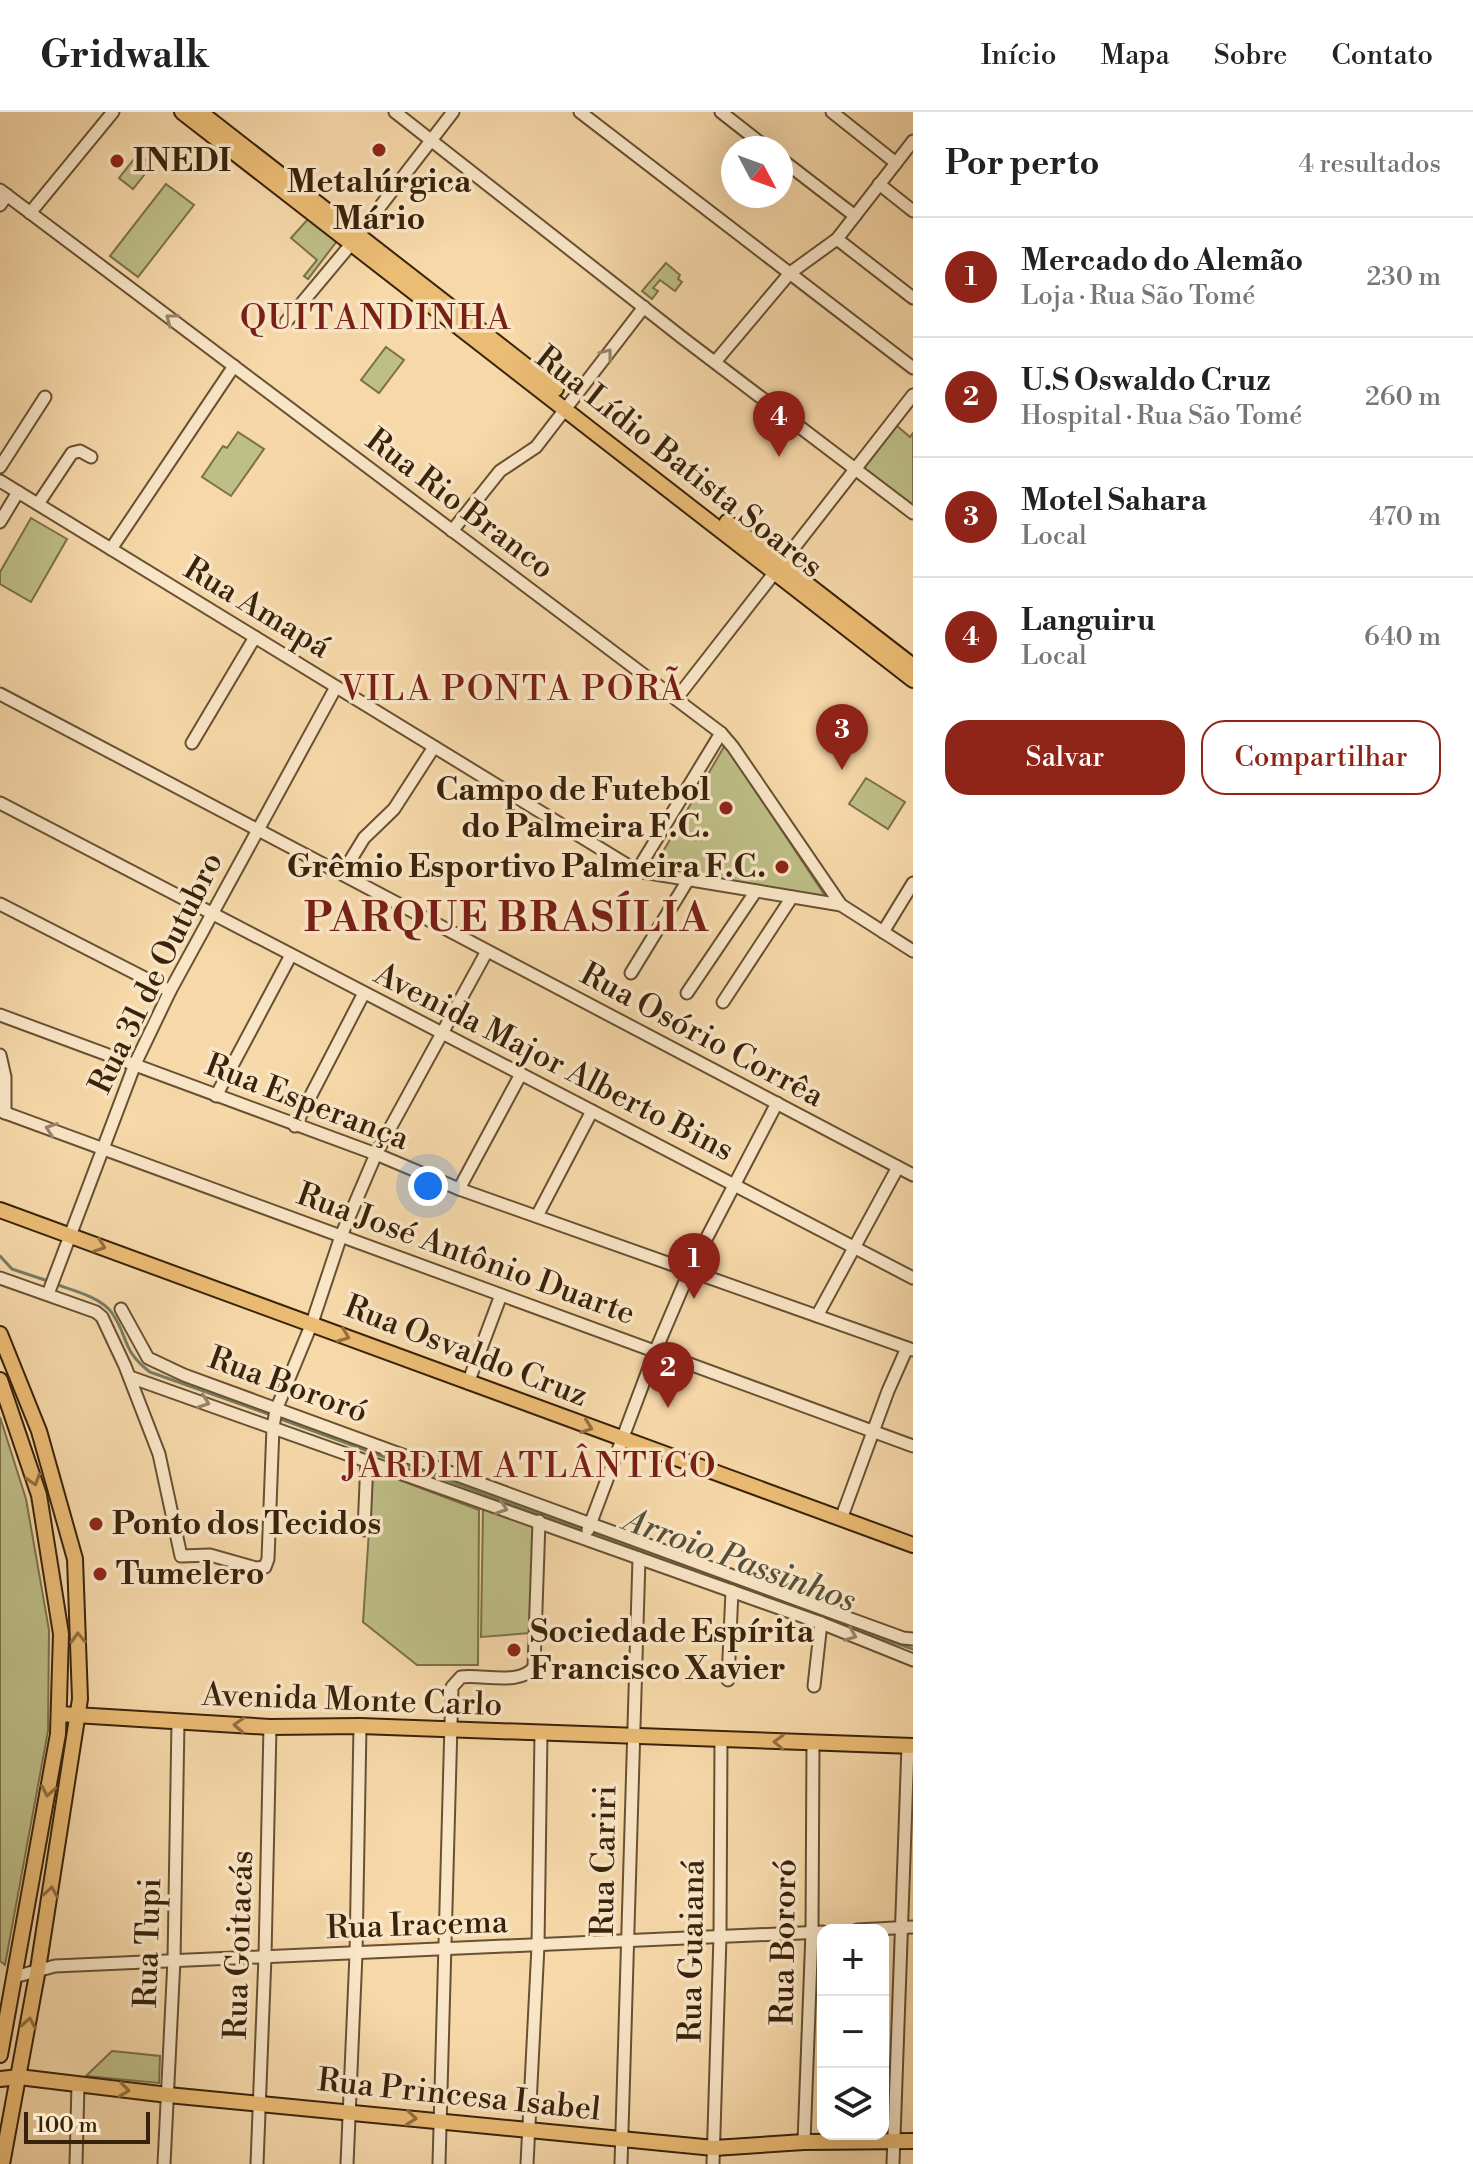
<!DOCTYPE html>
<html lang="pt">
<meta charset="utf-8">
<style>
body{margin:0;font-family:"Libre Bodoni",serif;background:#f2f2f2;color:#222}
.controls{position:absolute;right:24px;bottom:24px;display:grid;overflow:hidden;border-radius:16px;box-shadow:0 8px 32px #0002}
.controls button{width:72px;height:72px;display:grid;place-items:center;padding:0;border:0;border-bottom:2px solid #e0e0e0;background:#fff;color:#222;font:40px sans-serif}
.compass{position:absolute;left:721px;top:24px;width:72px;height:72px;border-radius:50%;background:#fff;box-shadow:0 8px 32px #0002;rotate:131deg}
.scale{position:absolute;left:24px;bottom:20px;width:126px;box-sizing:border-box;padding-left:8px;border:4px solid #39220b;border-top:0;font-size:22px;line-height:28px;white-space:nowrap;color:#39220b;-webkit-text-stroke:6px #f9e6c7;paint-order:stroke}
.you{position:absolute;left:428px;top:1074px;width:28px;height:28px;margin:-20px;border:6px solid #fff;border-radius:50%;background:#1a73e8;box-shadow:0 0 0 12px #1a73e833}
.badge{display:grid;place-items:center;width:52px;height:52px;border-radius:50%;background:#8f2418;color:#fff;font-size:26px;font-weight:700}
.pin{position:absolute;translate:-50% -66px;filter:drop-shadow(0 2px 4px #0008)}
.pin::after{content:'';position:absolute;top:42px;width:28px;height:24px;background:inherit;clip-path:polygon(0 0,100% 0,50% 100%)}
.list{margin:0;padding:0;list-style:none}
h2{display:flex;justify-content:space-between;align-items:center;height:104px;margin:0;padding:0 32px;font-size:34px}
h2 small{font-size:26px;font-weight:400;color:#767676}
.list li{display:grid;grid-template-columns:52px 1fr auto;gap:24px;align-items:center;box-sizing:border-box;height:120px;padding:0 32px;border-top:2px solid #e0e0e0}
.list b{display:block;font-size:30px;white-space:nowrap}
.list p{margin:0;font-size:26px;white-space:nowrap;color:#767676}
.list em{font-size:26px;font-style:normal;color:#767676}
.actions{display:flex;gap:16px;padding:24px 32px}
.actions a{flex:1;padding:18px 0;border:2px solid #8f2418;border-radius:24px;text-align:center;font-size:28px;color:#8f2418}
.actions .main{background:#8f2418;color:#fff}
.icon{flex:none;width:44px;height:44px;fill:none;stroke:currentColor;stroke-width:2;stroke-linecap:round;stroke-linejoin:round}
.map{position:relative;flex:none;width:913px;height:2052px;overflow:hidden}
header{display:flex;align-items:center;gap:48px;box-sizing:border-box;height:112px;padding:0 40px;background:#fff;border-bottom:2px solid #e0e0e0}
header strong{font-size:38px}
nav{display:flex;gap:44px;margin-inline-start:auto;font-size:28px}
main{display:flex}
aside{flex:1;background:#fff}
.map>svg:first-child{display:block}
.green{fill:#bebe87;stroke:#7c7049;stroke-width:2}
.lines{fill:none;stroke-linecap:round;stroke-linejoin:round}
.stream{stroke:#757d67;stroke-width:3}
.minor-casing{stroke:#685032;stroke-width:15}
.major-casing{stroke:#39220b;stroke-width:18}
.minor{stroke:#f9e6c7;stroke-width:11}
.major{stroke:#ebbc74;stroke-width:14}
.oneway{stroke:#998469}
.oneway2{stroke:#926f40}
.poi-dot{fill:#8f2418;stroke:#f9e6c7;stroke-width:3}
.labels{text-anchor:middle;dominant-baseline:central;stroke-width:7;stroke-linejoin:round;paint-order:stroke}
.poi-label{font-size:32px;font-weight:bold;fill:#39220b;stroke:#f9e6c7;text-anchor:start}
.street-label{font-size:32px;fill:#39220b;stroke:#f9e6c7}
.neighbourhood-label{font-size:34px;letter-spacing:2px;fill:#7a1f14;stroke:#f9e6c7}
.water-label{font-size:34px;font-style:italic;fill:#575039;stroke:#f9e6c7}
.district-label{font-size:40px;font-weight:bold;letter-spacing:2px;fill:#7a1f14;stroke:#f9e6c7}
</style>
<header>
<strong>Gridwalk</strong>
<nav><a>Início</a><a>Mapa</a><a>Sobre</a><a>Contato</a></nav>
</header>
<main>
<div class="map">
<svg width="913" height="2052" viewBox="0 0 913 2052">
<rect width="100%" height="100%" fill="#f6d8a9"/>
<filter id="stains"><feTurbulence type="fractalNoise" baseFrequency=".0025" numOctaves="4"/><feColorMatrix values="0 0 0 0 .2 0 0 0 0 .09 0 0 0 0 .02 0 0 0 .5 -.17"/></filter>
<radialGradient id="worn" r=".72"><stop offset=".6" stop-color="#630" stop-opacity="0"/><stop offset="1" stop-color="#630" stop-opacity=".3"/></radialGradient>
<g class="green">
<path d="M 138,42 L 152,53 L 133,77 L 119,66 Z"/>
<path d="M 166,72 L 194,93 L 138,165 L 110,144 Z"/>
<path d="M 308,107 L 337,129 L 308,167 L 304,164 L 317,148 L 291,126 Z"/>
<path d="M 666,151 L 680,163 L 678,167 L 682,170 L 675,179 L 660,168 L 653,176 L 658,179 L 652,187 L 642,179 Z"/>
<path d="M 386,235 L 404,248 L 379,281 L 361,268 Z"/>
<path d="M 896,313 L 910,325 L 913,321 L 913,401 L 855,358 Z"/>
<path d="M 238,320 L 264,337 L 231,384 L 202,365 L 223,334 L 227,336 Z"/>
<path d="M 31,406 L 67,427 L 31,490 L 0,472 L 0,460 Z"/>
<path d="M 725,633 L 826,785 L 654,755 Z"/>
<path d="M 866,666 L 905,690 L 888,717 L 849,692 Z"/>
<path d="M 0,1305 L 26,1387 L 49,1518 L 48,1619 L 5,1853 L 0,1849 Z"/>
<path d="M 373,1358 L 479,1398 L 478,1553 L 417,1553 L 363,1510 Z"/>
<path d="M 483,1397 L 534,1412 L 530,1521 L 481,1525 Z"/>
<path d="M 112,1939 L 160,1944 L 159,1971 L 86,1964 Z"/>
</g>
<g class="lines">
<g class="stream">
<path d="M 0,1144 L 12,1157 L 48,1169"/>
<path d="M 55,1172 C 72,1178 101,1185 112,1201 C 129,1225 121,1238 150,1260 L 271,1303"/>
<path d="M 278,1306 L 785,1492"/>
<path d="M 833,1510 L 913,1537"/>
</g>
<defs>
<g id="minor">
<path d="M 395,0 L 684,227 L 913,401"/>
<path d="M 580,0 L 913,256"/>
<path d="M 721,0 L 767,36"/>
<path d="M 832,0 L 896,51"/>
<path d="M 781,47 L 855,104"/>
<path d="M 879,72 L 913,99"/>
<path d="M 0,78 L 721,621 L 733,635 L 841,793 L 913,839"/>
<path d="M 0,93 L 7,83"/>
<path d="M 30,101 L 113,0"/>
<path d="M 837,127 L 913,186"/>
<path d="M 286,210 L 352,131 L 453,0"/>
<path d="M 715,250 L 790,161 L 837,127 L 913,29"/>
<path d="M 0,355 L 45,285"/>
<path d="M 0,369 L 637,759 L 841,793"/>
<path d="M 38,392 L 72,341 L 80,339 L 91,345"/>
<path d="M 0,410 L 18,380"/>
<path d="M 452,419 L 500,359 L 536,335 L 644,195"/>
<path d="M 111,437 L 234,254"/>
<path d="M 0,582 L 913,1063"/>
<path d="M 676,587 L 913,283"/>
<path d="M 192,631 L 255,525"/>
<path d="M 0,691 L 913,1166"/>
<path d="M 637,759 L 721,621"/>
<path d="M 342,762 L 364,726 L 394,697 L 434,635"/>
<path d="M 0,792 L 170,879"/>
<path d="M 883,820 L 913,771"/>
<path d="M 631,861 L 688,768"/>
<path d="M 687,881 L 756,779"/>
<path d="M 723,890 L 792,785"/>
<path d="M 0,903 L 376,1042 L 459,1077 L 913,1238"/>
<path d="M 0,943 L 5,965 L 5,1001"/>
<path d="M 216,984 L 291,843"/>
<path d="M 0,999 L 913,1334"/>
<path d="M 295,1014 L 364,881"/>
<path d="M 459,1077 L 521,962"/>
<path d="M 537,1104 L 592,999"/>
<path d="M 0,1166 L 96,1200 L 102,1205 L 125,1254 L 159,1342 L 181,1444 L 210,1443 L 256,1456 L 265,1455 L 268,1447 L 273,1315 L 276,1298 L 312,1211 L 341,1124 L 376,1042 L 487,839"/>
<path d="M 48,1182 L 135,952 L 170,879 L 336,575"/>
<path d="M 121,1197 L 148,1246 L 184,1263 L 804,1490 L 903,1526 L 913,1527"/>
<path d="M 817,1204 L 898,1055"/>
<path d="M 130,1265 L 821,1511 L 913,1548"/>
<path d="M 468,1271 L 501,1183"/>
<path d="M 841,1407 L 888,1279 L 907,1236"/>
<path d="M 364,1418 L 367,1349"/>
<path d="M 588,1418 L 655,1240 L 690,1158 L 777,991"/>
<path d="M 728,1568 L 732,1479"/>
<path d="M 814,1574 L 821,1511"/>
<path d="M 857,1818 L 913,1815"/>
<path d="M 14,1865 L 55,1854 L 823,1820"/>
<path d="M 804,2030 L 812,1820 L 813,1631"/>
<path d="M 76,2052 L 78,1972"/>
<path d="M 164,2052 L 174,1848 L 178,1610"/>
<path d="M 257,2052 L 265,1844 L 270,1615"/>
<path d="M 347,2052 L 356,1842 L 360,1614"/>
<path d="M 439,2052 L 452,1575 L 461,1565 C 482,1562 521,1574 534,1555 L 539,1409"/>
<path d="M 527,2052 L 538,1834 L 541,1621"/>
<path d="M 621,2052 L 639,1446"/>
<path d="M 713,2052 L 720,1824 L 721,1627"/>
<path d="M 893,2052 L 908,1634"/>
</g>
<g id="major">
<path d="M 182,0 L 913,568"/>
<path d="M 200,0 L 556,277"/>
<path d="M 727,410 L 913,554"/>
<path d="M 0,1098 L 913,1433"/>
<path d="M 0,1222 L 39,1319 L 75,1447 L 80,1587 L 38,1857 L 2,2052"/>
<path d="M 0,1268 L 39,1383 L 61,1522 L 58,1622 L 0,1943"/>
<path d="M 59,1602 L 270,1615 L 360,1614 L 913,1634"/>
<path d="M 0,1967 L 19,1965 L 168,1983 L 714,2036 L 804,2030 L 913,2029"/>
</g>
</defs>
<use href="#minor" class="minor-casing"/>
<use href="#major" class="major-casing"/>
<use href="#minor" class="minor"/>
<use href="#major" class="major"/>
</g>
<defs><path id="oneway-chevron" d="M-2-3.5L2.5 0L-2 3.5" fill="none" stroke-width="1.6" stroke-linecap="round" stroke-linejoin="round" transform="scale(2)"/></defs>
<g class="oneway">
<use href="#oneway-chevron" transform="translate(171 207) rotate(-143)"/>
<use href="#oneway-chevron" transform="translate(607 242) rotate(-52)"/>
<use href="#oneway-chevron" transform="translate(51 1017) rotate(-161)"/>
<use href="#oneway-chevron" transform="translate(204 1290) rotate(19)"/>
<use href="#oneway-chevron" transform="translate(502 1396) rotate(19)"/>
<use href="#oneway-chevron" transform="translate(851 1523) rotate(22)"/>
</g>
<g class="oneway2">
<use href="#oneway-chevron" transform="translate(100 1134) rotate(20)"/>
<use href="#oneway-chevron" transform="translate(344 1224) rotate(21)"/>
<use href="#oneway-chevron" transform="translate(587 1315) rotate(20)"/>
<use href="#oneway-chevron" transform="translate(34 1368) rotate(72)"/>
<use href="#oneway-chevron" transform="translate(78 1526) rotate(-92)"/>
<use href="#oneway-chevron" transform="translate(239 1613) rotate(-177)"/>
<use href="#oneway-chevron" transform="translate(779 1630) rotate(-178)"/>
<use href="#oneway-chevron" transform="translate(48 1679) rotate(100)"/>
<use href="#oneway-chevron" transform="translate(51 1780) rotate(-81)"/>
<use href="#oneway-chevron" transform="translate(29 1911) rotate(-80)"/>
<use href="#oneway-chevron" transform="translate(124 1978) rotate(7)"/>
<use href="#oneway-chevron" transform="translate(411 2006) rotate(6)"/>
</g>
<g class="poi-dot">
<circle cx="379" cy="38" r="8"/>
<circle cx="117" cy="49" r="8"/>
<circle cx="726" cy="696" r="8"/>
<circle cx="782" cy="755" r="8"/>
<circle cx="96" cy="1412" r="8"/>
<circle cx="100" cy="1462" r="8"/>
<circle cx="514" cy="1538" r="8"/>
</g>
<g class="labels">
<g class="poi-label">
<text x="133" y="49">INEDI</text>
<text x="379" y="70" text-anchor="middle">Metalúrgica<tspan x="379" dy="37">Mário</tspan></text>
<text x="710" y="678" text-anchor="end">Campo de Futebol<tspan x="710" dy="37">do Palmeira F.C.</tspan></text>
<text x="766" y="755" text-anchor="end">Grêmio Esportivo Palmeira F.C.</text>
<text x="112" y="1412">Ponto dos Tecidos</text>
<text x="116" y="1462">Tumelero</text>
<text x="530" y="1520">Sociedade Espírita<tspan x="530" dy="37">Francisco Xavier</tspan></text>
</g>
<g class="street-label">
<text transform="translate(679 350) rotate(38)">Rua Lídio Batista Soares</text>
<text transform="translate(460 392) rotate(37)">Rua Rio Branco</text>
<text transform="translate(257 496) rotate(31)">Rua Amapá</text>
<text transform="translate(156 861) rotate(-64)">Rua 31 de Outubro</text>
<text transform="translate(702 923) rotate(28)">Rua Osório Corrêa</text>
<text transform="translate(554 950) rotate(27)">Avenida Major Alberto Bins</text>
<text transform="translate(307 990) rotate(21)">Rua Esperança</text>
<text transform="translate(466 1142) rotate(20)">Rua José Antônio Duarte</text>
<text transform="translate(466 1239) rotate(21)">Rua Osvaldo Cruz</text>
<text transform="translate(288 1273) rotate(20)">Rua Bororó</text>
<text transform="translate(352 1588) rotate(2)">Avenida Monte Carlo</text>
<text transform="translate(604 1749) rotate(-89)">Rua Cariri</text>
<text transform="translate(417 1813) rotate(-2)">Rua Iracema</text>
<text transform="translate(784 1830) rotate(-89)">Rua Bororó</text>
<text transform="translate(148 1831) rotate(-88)">Rua Tupi</text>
<text transform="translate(239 1833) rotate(-88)">Rua Goitacás</text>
<text transform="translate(692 1839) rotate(-89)">Rua Guaianá</text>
<text transform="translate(459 1983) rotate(6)">Rua Princesa Isabel</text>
</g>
<g class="neighbourhood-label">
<text x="376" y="207">QUITANDINHA</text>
<text x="513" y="578">VILA PONTA PORÃ</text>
<text x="530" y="1355">JARDIM ATLÂNTICO</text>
</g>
<g class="water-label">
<text transform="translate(740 1449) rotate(20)">Arroio Passinhos</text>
</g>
<g class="district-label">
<text x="507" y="807">PARQUE BRASÍLIA</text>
</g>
</g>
<rect width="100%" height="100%" filter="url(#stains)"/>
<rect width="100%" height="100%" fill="url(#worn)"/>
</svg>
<div class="controls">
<button>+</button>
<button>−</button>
<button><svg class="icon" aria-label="layers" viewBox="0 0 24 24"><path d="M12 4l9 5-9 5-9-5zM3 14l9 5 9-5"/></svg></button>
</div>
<svg class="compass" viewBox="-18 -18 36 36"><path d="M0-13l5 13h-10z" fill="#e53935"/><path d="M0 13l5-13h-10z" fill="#767676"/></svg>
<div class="scale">100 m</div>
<div class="you"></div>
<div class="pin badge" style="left:694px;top:1187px">1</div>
<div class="pin badge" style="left:668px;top:1296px">2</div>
<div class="pin badge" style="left:842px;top:658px">3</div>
<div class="pin badge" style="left:779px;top:345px">4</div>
</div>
<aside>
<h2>Por perto<small>4 resultados</small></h2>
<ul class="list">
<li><span class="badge">1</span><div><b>Mercado do Alemão</b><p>Loja · Rua São Tomé</p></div><em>230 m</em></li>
<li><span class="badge">2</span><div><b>U.S Oswaldo Cruz</b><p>Hospital · Rua São Tomé</p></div><em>260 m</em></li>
<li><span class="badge">3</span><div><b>Motel Sahara</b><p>Local</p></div><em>470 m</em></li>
<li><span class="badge">4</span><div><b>Languiru</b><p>Local</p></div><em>640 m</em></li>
</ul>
<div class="actions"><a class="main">Salvar</a><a>Compartilhar</a></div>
</aside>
</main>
